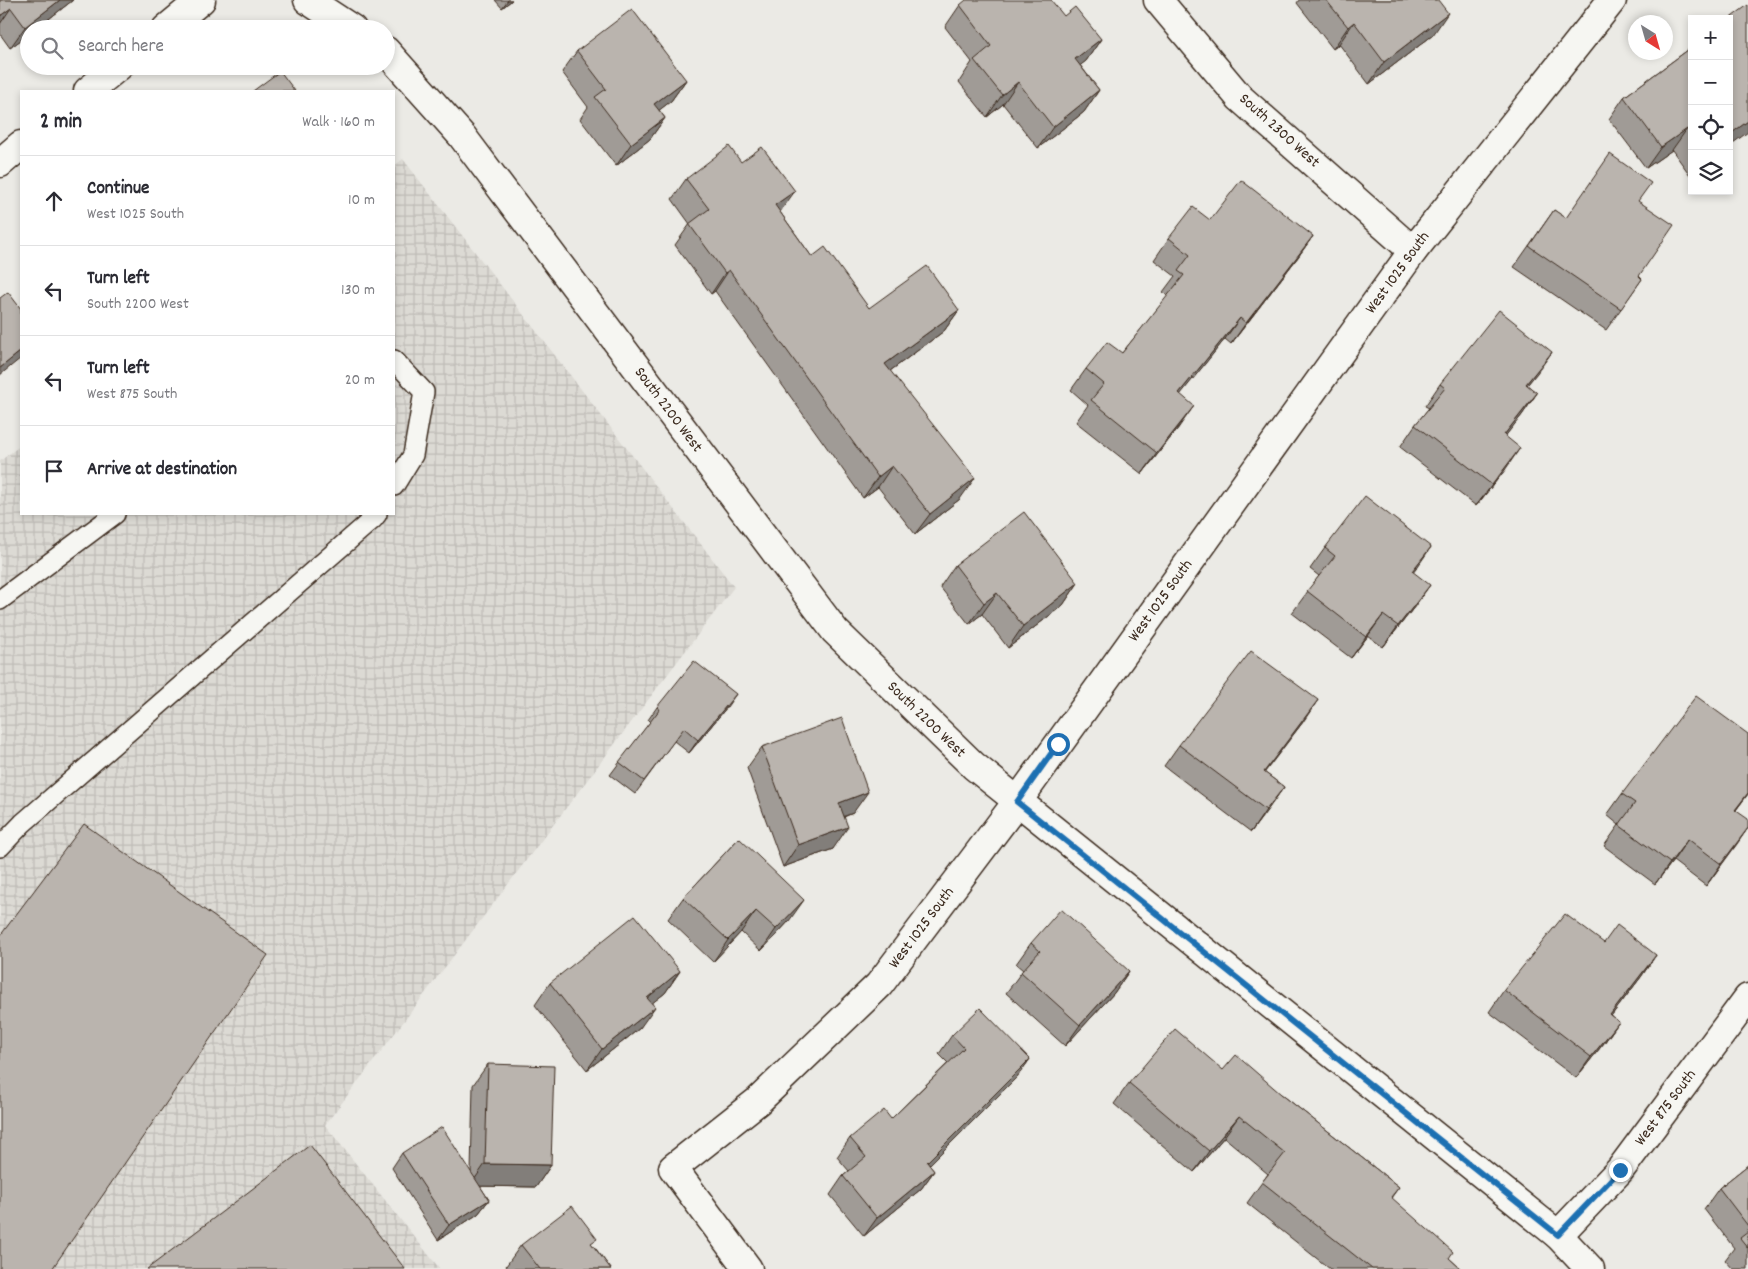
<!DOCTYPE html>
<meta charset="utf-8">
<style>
body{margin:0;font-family:Dekko,sans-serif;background:#f7f7f7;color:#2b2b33}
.controls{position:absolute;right:15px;top:15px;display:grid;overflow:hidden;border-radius:0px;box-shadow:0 2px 8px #0003}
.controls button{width:45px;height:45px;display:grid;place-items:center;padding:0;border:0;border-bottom:1px solid #e1e1e2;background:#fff;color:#2b2b33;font:25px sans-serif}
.compass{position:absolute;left:1628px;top:15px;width:45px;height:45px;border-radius:50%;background:#fff;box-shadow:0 2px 8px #0003;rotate:143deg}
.stop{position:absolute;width:15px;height:15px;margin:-11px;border:4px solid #1f6fb2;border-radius:50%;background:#fff}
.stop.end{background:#1f6fb2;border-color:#fff;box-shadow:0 1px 5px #0008}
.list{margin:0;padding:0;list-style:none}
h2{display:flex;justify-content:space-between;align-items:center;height:65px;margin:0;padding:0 20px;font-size:21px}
h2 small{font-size:16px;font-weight:400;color:#7c7c81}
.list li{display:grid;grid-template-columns:32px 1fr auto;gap:15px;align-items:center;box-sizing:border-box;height:90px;padding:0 20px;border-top:1px solid #e1e1e2}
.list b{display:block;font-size:19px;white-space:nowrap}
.list p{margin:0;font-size:16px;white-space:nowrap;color:#7c7c81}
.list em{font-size:16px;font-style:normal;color:#7c7c81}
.icon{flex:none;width:28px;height:28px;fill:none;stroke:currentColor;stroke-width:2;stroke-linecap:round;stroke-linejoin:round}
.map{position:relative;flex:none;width:1748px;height:1269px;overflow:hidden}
.search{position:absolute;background:#fff;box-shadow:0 2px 8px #0003;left:20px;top:20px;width:375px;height:55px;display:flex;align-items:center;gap:12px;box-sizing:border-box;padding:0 18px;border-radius:28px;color:#7c7c81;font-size:19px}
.panel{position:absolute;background:#fff;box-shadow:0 2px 8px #0003;left:20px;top:90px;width:375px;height:425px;border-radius:0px}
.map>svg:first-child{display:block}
.industrial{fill:url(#industrial-grid)}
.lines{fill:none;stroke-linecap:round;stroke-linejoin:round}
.service-casing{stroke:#3b2a1e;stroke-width:22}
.minor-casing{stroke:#3b2a1e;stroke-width:31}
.service{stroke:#f6f6f2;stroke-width:19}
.minor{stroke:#f6f6f2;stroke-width:28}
.wall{fill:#a09b96;stroke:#3b2a1e}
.shaded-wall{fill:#827e7a;stroke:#3b2a1e}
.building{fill:#bab4ae;stroke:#3b2a1e}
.route{stroke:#1f6fb2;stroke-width:6}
.labels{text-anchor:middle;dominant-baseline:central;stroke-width:4;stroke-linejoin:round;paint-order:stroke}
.street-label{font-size:16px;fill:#3b2a1e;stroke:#f6f6f2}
</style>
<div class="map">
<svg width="1748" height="1269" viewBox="0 0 1748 1269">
<defs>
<pattern id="industrial-grid" width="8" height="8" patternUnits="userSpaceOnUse" patternTransform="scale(1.25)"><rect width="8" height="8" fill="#dcdad4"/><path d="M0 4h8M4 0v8" fill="none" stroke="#bebbb6"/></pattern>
</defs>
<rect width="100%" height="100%" fill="#ebeae5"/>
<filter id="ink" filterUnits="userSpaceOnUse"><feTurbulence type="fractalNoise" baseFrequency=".02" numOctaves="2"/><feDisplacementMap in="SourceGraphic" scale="10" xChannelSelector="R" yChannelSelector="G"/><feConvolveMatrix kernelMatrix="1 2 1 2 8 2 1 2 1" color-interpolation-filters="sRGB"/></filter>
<g filter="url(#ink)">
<path class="industrial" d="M 403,159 L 734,587 L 325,1125 L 440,1269 L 0,1269 L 0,461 L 21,445 L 21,514 L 394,514 L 394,166 Z"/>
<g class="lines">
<defs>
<g id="service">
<path d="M 394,360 L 424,392 L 413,455 L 394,486"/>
<path d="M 0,600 L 115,514"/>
<path d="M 0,847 L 23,823 L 373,519 L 377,514"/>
</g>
<g id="minor">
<path d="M 308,0 L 352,29"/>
<path d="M 1158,0 L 1240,98 L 1413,251"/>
<path d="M 166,29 L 201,0"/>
<path d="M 386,51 L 462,136 L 835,631 L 974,766 L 1558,1235 L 1590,1269"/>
<path d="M 88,91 L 119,66"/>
<path d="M 0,163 L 21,145"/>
<path d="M 1558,1235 L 1620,1170 L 1748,998"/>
<path d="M 748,1269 L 673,1168 L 758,1101 L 879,985 L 1017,802 L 1413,251 L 1612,0"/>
</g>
</defs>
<use href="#service" class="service-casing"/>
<use href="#minor" class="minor-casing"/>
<use href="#service" class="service"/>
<use href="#minor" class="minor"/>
</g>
<g class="wall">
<path d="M 0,0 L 73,0 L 36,29 L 29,29 L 29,34 L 10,48 L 0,34 Z"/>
<path d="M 495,0 L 512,0 L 502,8 Z"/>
<path d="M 1299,0 L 1438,0 L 1433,35 L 1369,84 L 1339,44 L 1333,49 L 1297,3 Z"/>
<path d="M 960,5 L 1064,16 L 1101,39 L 1086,61 L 1080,65 L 1099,90 L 1084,112 L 1038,148 L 1003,104 L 987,117 L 959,82 L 972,62 L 945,27 Z"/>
<path d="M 1692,47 L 1692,174 L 1690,175 L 1672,150 L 1646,168 L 1609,119 L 1624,97 Z"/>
<path d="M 577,51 L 686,80 L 671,101 L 659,110 L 665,118 L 650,139 L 616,166 L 580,119 L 588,107 L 562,72 Z"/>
<path d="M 686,179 L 780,212 L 812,257 L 869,308 L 959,310 L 944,331 L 890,371 L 960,499 L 915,534 L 878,487 L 863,498 L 715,291 L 711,294 L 675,245 L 690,224 L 672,199 Z"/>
<path d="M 1638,201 L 1639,276 L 1642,279 L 1606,330 L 1514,267 L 1554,210 L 1565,218 Z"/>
<path d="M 1210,220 L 1313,236 L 1298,257 L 1231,344 L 1225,339 L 1180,394 L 1179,427 L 1142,474 L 1076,422 L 1088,405 L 1071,390 L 1086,369 L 1122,353 L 1168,296 L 1163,292 L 1175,276 L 1154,260 L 1169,238 Z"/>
<path d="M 1552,352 L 1527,385 L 1537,393 L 1522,415 L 1505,436 L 1505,470 L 1476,506 L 1400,447 L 1415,425 L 1429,408 L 1425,406 L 1440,384 Z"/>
<path d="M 1325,548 L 1413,572 L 1415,606 L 1383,647 L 1368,636 L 1351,658 L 1292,613 L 1319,576 L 1310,569 Z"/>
<path d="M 955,565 L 1078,583 L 1063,605 L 1008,648 L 982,614 L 969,624 L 940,587 Z"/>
<path d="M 657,707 L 727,707 L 689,753 L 674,741 L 635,794 L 610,775 L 650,722 L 648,720 Z"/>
<path d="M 1303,722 L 1264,772 L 1284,787 L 1251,832 L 1164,766 L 1179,745 Z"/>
<path d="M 1748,734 L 1748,794 L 1736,810 L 1748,828 L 1706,886 L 1673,861 L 1655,884 L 1604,846 L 1619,825 L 1607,815 L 1622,794 Z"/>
<path d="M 762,747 L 853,813 L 844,817 L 833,849 L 783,867 L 747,768 Z"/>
<path d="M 739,838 L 789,921 L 761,951 L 741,932 L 713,962 L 668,919 L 683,898 Z"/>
<path d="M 1031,943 L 1129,971 L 1114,993 L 1065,1046 L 1006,993 L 1023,970 L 1016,964 Z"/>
<path d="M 1604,943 L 1656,955 L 1641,977 L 1611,1016 L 1619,1022 L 1604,1043 L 1576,1078 L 1489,1012 L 1504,990 Z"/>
<path d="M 680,971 L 665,993 L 652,1003 L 640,1028 L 587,1070 L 535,1005 L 550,983 Z"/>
<path d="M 952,1035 L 1030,1059 L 1017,1077 L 929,1165 L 934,1171 L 921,1189 L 864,1236 L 830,1195 L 843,1176 L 849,1171 L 837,1157 L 850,1138 L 891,1119 L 948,1063 L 939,1054 Z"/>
<path d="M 488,1064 L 551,1165 L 536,1187 L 480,1186 L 489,1200 L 478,1214 L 438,1240 L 392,1168 L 402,1153 L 471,1172 L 473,1085 Z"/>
<path d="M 1223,1070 L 1281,1094 L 1399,1187 L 1391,1198 L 1449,1258 L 1461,1269 L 1330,1269 L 1247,1203 L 1268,1174 L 1224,1137 L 1194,1172 L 1114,1104 L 1129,1083 Z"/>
<path d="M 1748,1165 L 1748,1269 L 1733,1269 L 1725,1260 L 1734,1248 L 1704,1209 L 1719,1188 Z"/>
<path d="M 521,1245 L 593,1245 L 611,1269 L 508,1269 L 506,1266 Z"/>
</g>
<g class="shaded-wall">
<path d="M 60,0 L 73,0 L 36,29 L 29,29 L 29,34 L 10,48 L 25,27 Z"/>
<path d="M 508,0 L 512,0 L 502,8 Z"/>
<path d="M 11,8 L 0,24 L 0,16 Z"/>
<path d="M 1448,13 L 1433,35 L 1369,84 L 1384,62 Z"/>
<path d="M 1354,22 L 1339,44 L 1333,49 L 1348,27 Z"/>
<path d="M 1101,39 L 1086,61 L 1060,81 L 1075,59 Z"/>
<path d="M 686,80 L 671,101 L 639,126 L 654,104 Z"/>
<path d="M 1018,82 L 1003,104 L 987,117 L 1002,95 Z"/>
<path d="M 1099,90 L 1084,112 L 1038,148 L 1053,127 Z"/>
<path d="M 665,118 L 650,139 L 616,166 L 631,144 Z"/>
<path d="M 1748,121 L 1748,132 L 1729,146 L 1729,135 Z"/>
<path d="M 1687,129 L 1672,150 L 1646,168 L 1661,147 Z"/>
<path d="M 795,191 L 780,212 L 760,226 L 775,205 Z"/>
<path d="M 1313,236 L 1298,257 L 1231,344 L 1246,323 Z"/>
<path d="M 729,270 L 715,291 L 711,294 L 725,273 Z"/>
<path d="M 959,310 L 944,331 L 871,385 L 885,364 Z"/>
<path d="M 1240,318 L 1225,339 L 1164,415 L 1179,393 Z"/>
<path d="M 21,351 L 21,358 L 0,375 L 0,368 Z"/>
<path d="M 1552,352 L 1537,373 L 1510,406 L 1526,384 Z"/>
<path d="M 1537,393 L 1522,415 L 1489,457 L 1504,435 Z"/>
<path d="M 1194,406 L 1179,427 L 1142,474 L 1157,453 Z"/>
<path d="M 1520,448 L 1505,470 L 1476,506 L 1492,485 Z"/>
<path d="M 892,466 L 878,487 L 863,498 L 878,477 Z"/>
<path d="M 975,478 L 960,499 L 915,534 L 930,514 Z"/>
<path d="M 1431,547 L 1416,569 L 1397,593 L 1412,571 Z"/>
<path d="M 1078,583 L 1063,605 L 1008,648 L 1023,626 Z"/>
<path d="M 1430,585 L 1415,606 L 1383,647 L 1398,626 Z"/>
<path d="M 997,593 L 982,614 L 969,624 L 984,603 Z"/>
<path d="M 1383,615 L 1368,636 L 1351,658 L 1366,637 Z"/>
<path d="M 736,694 L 727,707 L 689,753 L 698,740 Z"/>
<path d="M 1318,700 L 1303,722 L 1249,793 L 1264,772 Z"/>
<path d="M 1284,787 L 1269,808 L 1251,832 L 1266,810 Z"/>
<path d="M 868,792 L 853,813 L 824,824 L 839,803 Z"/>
<path d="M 1748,793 L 1748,794 L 1720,831 Z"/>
<path d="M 848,827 L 833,849 L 783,867 L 798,845 Z"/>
<path d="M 1748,828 L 1737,844 L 1706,886 L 1721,864 Z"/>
<path d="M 1688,839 L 1673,861 L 1655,884 L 1670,863 Z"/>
<path d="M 804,900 L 789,921 L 761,951 L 776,929 Z"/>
<path d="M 756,911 L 741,932 L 713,962 L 728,940 Z"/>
<path d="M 1656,955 L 1641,977 L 1595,1037 L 1610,1015 Z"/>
<path d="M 680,971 L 665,993 L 632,1019 L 647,998 Z"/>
<path d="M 1129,971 L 1114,993 L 1065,1046 L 1080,1025 Z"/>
<path d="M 655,1007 L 640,1028 L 587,1070 L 602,1049 Z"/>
<path d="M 1619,1022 L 1604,1043 L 1576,1078 L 1591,1057 Z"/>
<path d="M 1030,1059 L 1017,1077 L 914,1180 L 927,1162 Z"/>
<path d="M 1239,1116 L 1224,1137 L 1194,1172 L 1209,1151 Z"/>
<path d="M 485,1164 L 551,1165 L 536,1187 L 470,1186 Z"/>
<path d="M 934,1171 L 921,1189 L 864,1236 L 877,1218 Z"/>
<path d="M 489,1200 L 478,1214 L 438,1240 L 449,1225 Z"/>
</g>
<g class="building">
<path d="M 0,0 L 60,0 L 25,27 L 11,8 L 0,16 Z"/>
<path d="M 966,0 L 1051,0 L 1064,16 L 1075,7 L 1101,39 L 1075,59 L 1099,90 L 1053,127 L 1018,82 L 1002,95 L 974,60 L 991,46 L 960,5 Z"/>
<path d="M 1326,0 L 1438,0 L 1448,13 L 1384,62 L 1354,22 L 1348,27 Z"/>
<path d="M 1748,5 L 1748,121 L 1729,135 L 1729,19 Z"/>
<path d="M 632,9 L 686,80 L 654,104 L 665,118 L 631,144 L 595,97 L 606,89 L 577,51 Z"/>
<path d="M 1692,47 L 1692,135 L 1687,129 L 1661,147 L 1624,97 Z"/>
<path d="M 280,71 L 295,91 L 253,91 Z"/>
<path d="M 729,146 L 741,162 L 762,147 L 795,191 L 775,205 L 812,257 L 825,247 L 869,308 L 927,266 L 959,310 L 885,364 L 975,478 L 930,514 L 892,466 L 878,477 L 729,270 L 725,273 L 689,224 L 709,209 L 686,179 Z"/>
<path d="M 1610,154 L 1651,183 L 1638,201 L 1674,225 L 1639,276 L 1642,279 L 1621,309 L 1529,246 L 1554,210 L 1566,218 Z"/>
<path d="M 1241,180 L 1313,236 L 1246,323 L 1240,318 L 1179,393 L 1194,406 L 1157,453 L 1091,400 L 1104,384 L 1086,369 L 1107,342 L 1122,353 L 1184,275 L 1178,271 L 1190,255 L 1169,238 L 1193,207 L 1210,220 Z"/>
<path d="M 8,292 L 21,309 L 21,351 L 0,368 L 0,298 Z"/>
<path d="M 1499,310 L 1552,352 L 1526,384 L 1537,393 L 1504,435 L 1520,448 L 1492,485 L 1415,425 L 1445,388 L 1440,384 Z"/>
<path d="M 1365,496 L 1431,547 L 1412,571 L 1430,585 L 1398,626 L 1383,615 L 1366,637 L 1307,591 L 1335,556 L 1325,548 Z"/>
<path d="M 1024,512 L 1078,583 L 1023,626 L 997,593 L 984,603 L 955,565 Z"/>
<path d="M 1251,651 L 1318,700 L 1264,772 L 1284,787 L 1266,810 L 1179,745 Z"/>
<path d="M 694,661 L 736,694 L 698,740 L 684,728 L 644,781 L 619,762 L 660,709 L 657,707 Z"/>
<path d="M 1696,696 L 1748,734 L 1748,793 L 1735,810 L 1748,819 L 1748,828 L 1721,864 L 1688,839 L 1670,863 L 1619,825 L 1635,803 L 1622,794 Z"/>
<path d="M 842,718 L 868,792 L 839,803 L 848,827 L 798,845 L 762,747 Z"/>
<path d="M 84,824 L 268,955 L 52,1269 L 0,1269 L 0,936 Z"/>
<path d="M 739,838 L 804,900 L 776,929 L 756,911 L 728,940 L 683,898 Z"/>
<path d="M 1061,909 L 1129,971 L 1080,1025 L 1021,972 L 1040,951 L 1031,943 Z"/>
<path d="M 1565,914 L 1604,943 L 1617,925 L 1656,955 L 1610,1015 L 1619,1022 L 1591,1057 L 1504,990 Z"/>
<path d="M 635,915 L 680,971 L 647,998 L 655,1007 L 602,1049 L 550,983 Z"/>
<path d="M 980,1008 L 1030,1059 L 927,1162 L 934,1171 L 877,1218 L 843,1176 L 866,1157 L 850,1138 L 884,1110 L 891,1119 L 964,1048 L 952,1035 Z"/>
<path d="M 1175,1029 L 1223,1070 L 1236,1055 L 1281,1094 L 1399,1187 L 1391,1197 L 1453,1252 L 1449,1258 L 1461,1269 L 1372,1269 L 1262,1182 L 1285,1153 L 1239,1116 L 1209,1151 L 1129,1083 Z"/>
<path d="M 488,1064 L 554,1066 L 551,1165 L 485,1164 Z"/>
<path d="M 442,1127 L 489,1200 L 449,1225 L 402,1153 Z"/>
<path d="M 310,1145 L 405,1269 L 147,1269 Z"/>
<path d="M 1748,1165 L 1748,1226 L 1719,1188 Z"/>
<path d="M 572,1206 L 597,1239 L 591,1243 L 611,1269 L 540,1269 L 521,1245 Z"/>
<path d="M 1748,1232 L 1748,1248 L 1740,1238 Z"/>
</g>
</g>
<g class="lines" filter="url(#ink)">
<path class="route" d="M 1058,744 L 1017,802 L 1558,1235 L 1620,1170"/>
</g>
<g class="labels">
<g class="street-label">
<text transform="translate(1279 131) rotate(42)">South 2300 West</text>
<text transform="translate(1398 273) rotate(-54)">West 1025 South</text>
<text transform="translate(668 410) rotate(53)">South 2200 West</text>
<text transform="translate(1161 601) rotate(-54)">West 1025 South</text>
<text transform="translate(926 720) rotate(44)">South 2200 West</text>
<text transform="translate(922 928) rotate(-53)">West 1025 South</text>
<text transform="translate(1666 1108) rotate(-53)">West 875 South</text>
</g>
</g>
</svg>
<div class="controls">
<button>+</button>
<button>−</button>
<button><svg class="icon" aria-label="locate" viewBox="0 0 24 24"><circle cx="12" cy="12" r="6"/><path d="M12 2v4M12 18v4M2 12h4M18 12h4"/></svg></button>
<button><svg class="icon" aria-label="layers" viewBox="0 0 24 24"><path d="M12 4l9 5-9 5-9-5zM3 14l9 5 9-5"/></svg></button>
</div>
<svg class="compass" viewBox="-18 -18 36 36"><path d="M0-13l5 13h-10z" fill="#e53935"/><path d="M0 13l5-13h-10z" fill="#7c7c81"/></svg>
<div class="stop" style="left:1058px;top:744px"></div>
<div class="stop end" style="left:1620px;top:1170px"></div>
<div class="search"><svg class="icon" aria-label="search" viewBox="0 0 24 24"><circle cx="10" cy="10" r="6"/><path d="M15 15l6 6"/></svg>Search here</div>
<section class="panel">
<h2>2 min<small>Walk · 160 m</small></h2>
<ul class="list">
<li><svg class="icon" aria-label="ahead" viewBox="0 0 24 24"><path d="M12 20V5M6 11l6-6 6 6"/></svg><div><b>Continue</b><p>West 1025 South</p></div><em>10 m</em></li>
<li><svg class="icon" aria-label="left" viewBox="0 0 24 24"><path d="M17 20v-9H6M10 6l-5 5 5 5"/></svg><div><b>Turn left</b><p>South 2200 West</p></div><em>130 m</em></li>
<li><svg class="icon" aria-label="left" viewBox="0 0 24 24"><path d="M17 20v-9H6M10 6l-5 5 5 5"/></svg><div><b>Turn left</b><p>West 875 South</p></div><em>20 m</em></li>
<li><svg class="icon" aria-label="arrive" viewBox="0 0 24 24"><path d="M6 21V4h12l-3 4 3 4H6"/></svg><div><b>Arrive at destination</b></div></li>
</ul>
</section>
</div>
